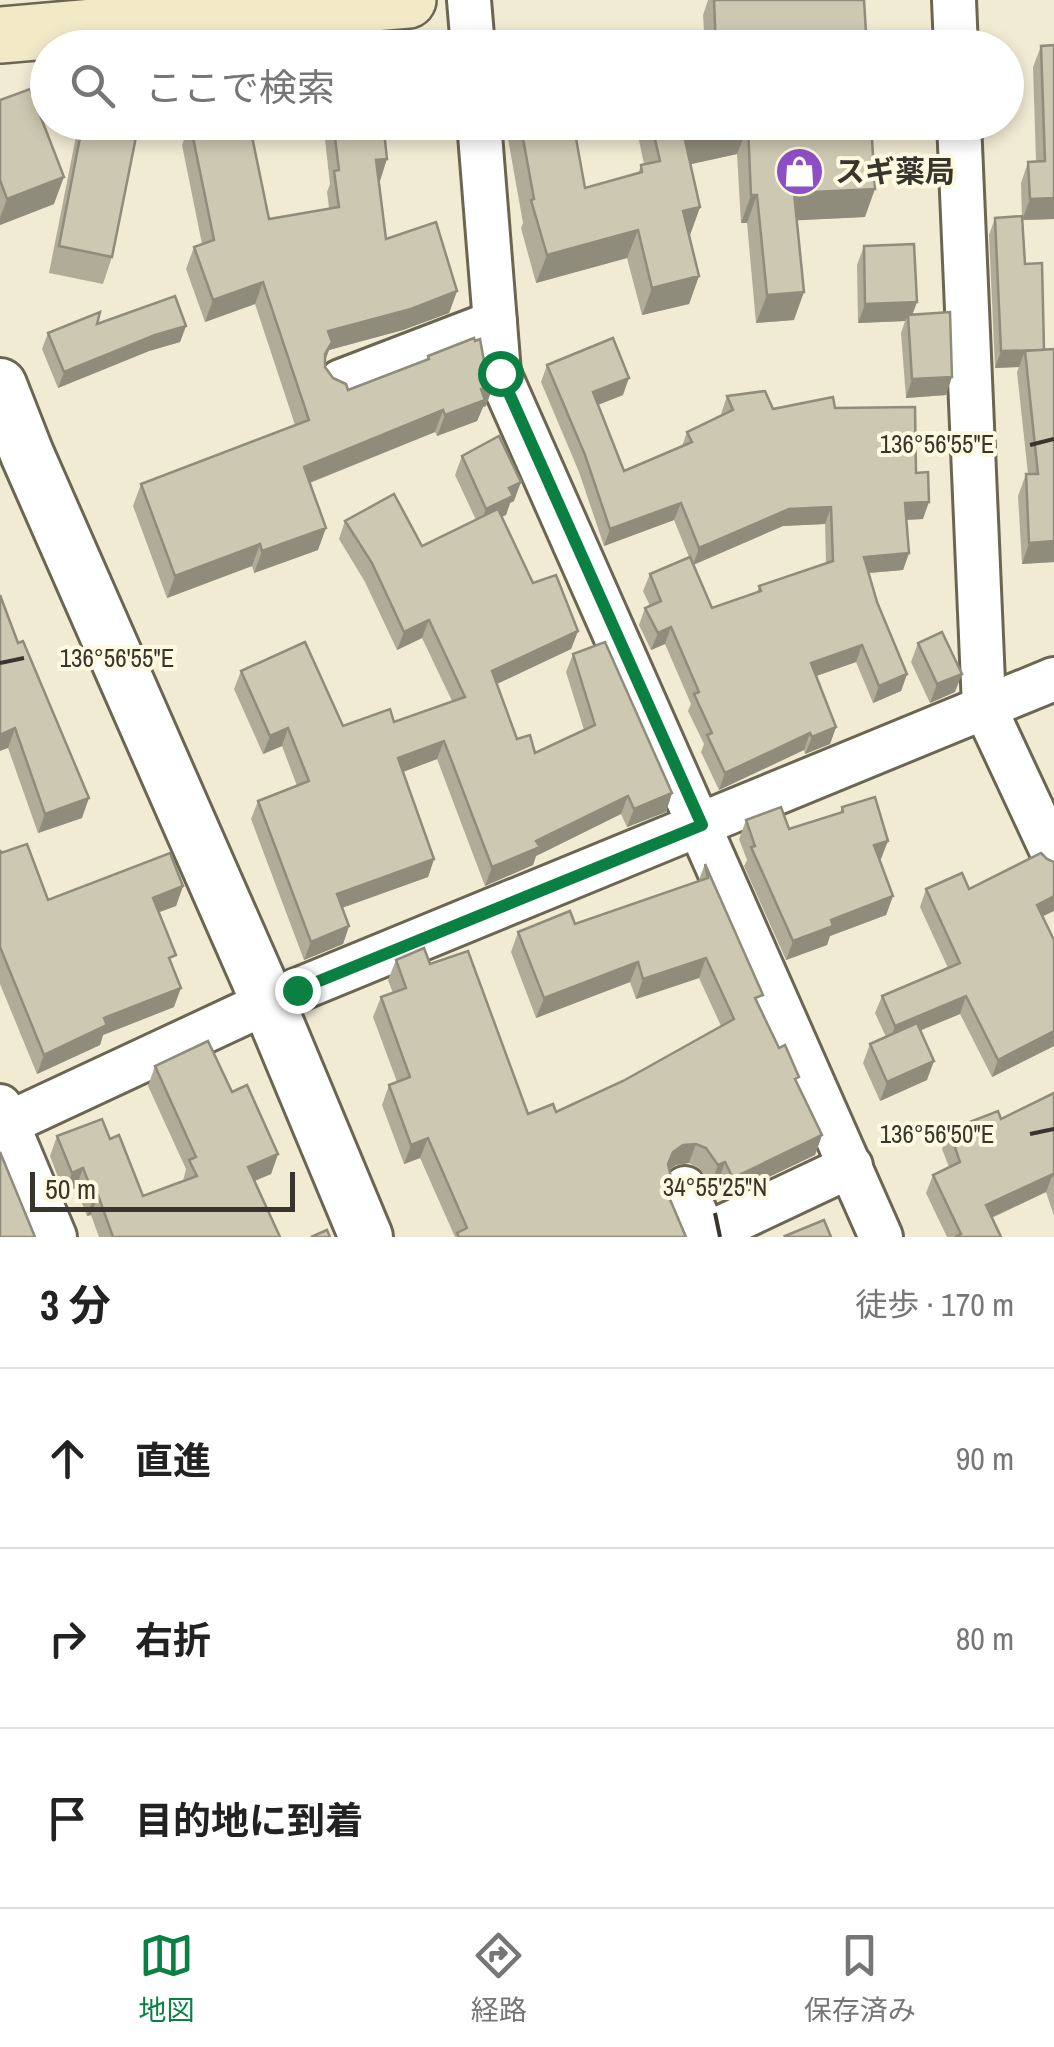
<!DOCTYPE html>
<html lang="ja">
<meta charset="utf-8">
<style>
body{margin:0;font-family:"Archivo Narrow","Noto Sans JP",sans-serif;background:#f2f2f2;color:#222}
.scale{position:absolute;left:30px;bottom:25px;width:265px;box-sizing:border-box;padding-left:10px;border:5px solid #37352c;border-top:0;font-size:28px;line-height:35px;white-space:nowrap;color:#37352c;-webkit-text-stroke:8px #fef9e1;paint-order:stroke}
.stop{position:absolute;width:30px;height:30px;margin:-22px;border:8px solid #0b8043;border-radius:50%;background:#fff}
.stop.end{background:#0b8043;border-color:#fff;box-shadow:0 2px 10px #0008}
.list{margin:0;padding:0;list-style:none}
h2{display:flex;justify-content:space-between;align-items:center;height:130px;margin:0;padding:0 40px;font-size:42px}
h2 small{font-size:32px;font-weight:400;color:#767676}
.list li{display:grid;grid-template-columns:65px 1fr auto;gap:30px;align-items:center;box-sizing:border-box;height:180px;padding:0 40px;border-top:2px solid #e0e0e0}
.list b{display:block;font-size:38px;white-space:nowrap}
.list em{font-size:32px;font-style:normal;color:#767676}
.icon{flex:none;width:55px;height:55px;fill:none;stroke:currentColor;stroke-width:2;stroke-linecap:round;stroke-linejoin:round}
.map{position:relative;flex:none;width:1054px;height:1237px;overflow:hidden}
.search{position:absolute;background:#fff;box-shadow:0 5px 15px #0003;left:30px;right:30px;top:30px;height:110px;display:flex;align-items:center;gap:25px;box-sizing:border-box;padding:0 35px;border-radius:55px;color:#767676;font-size:38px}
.sheet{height:670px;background:#fff}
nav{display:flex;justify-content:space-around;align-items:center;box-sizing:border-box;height:140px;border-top:2px solid #e0e0e0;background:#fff;font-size:28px;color:#767676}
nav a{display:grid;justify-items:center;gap:5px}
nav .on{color:#0b8043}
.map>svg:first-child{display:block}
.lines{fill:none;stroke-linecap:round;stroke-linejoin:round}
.minor-casing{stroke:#6b6652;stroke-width:48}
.tertiary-casing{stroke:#6b6652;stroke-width:58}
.secondary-casing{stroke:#6b6652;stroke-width:60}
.minor{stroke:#fff;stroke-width:42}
.tertiary{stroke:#fff;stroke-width:52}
.secondary{stroke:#f2eac7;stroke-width:55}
.wall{fill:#b0ac98;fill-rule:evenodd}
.shaded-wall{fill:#908c7c}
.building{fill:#cdc8b1;stroke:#908c7c;stroke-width:2.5}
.route{stroke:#0b8043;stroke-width:12}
.ticks{fill:none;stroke:#37352c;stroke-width:4}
.labels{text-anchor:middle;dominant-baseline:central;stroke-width:8;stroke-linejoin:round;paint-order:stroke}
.poi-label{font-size:30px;font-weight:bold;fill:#37352c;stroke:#fef9e1;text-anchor:start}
.ticks-label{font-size:25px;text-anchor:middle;fill:#37352c;stroke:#fef9e1;stroke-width:8;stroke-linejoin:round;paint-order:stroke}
</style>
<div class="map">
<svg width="1054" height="1237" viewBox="0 0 1054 1237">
<rect width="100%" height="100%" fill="#f1ebd4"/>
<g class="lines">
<defs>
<g id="minor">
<path d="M 469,0 L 473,48"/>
<path d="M 954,0 L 956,48"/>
<path d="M 479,122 L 499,373 L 881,1237"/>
<path d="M 959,122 L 984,706 L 1054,856"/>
<path d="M 341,381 L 495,322"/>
<path d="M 0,1106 L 55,1237"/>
<path d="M 0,1127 L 268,1002 L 1054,679"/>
<path d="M 685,1188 L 706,1237"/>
<path d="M 705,1235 L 851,1166"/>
</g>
<path id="tertiary" d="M 0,385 L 27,454 L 268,1002 L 366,1237"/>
<path id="secondary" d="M 0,35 L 408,0"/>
</defs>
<use href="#minor" class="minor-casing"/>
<use href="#tertiary" class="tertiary-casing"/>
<use href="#secondary" class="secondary-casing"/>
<use href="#minor" class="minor"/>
<use href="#tertiary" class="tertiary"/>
<use href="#secondary" class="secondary"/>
</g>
<g class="wall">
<path d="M 708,0 L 864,0 L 867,48 L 705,48 L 703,15 Z"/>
<path d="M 1054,45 L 1054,219 L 1022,220 L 1025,264 L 1044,350 L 1054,349 L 1054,562 L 1022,564 L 1018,496 L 1026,474 L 1028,474 L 1017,372 L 1019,367 L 995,368 L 989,235 L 995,218 L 1022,218 L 1021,183 L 1028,162 L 1036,161 L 1033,67 L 1041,46 Z"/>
<path d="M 0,100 L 54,204 L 0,225 Z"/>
<path d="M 80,122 L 139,122 L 112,257 L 103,284 L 49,273 L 77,131 Z"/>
<path d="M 323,122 L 383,122 L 379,181 L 386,239 L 457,291 L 449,313 L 403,330 L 329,350 L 325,360 L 325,367 L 333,378 L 348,390 L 426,360 L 428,356 L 486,406 L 483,407 L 477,421 L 437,436 L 435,432 L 310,483 L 318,550 L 254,573 L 252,566 L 167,598 L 133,506 L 141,484 L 295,425 L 255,304 L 205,322 L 186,269 L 194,247 L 202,244 L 182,145 L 190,123 L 269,219 L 329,208 L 327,192 L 330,184 Z"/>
<path d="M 505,122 L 573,122 L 585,188 L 638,174 L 641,165 L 644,164 L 635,122 L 871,122 L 865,217 L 797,220 L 794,320 L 756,323 L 747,223 L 741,223 L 737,154 L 690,164 L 700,207 L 690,235 L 699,276 L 689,304 L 642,315 L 627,258 L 536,283 L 521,228 L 523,223 Z"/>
<path d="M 864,246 L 917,302 L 912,314 L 946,395 L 906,398 L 901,333 L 905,321 L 858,323 L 857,265 Z"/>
<path d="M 97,324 L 186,326 L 180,342 L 149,351 L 58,388 L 42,349 L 48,333 Z"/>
<path d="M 547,365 L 623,395 L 598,405 L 624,471 L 682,446 L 687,432 L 722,415 L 721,414 L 727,396 L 773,409 L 835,408 L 916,473 L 923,519 L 907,520 L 909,553 L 903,570 L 868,573 L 877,602 L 907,674 L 901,691 L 873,703 L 856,662 L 816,676 L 836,727 L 830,744 L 805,754 L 804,750 L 719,790 L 701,752 L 704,744 L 688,711 L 691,704 L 665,644 L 651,650 L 639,625 L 645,608 L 650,606 L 643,591 L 650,574 L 689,557 L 674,520 L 604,546 L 579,472 L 541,382 ZM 825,524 L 826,563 L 759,586 L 757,593 L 712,608 L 693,565 L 783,526 Z"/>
<path d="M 462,456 L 514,501 L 510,503 L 506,515 L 501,517 L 533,583 L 578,631 L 571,649 L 497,684 L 517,739 L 535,753 L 584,730 L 566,672 L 573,654 L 672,793 L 666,812 L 627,827 L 621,814 L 536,856 L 533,865 L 485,886 L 437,759 L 403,772 L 434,859 L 428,877 L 342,908 L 349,926 L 343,944 L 304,960 L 251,819 L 258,801 L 297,786 L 282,746 L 263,754 L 234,689 L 241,671 L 343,726 L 394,722 L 452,701 L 422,638 L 397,650 L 365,582 L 339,539 L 345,521 L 422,546 L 476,520 L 455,475 Z"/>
<path d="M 0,595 L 82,818 L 38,833 L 8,748 Z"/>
<path d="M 918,643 L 955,692 L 930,703 L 911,662 Z"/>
<path d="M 842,807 L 881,859 L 880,860 L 893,896 L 886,915 L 830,936 L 827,945 L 786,960 L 744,866 L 747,860 L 739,839 L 746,820 L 789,829 L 840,813 Z"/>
<path d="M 0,850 L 48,900 L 183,886 L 176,906 L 159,912 L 172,965 L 174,1007 L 103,1035 L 100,1045 L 37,1074 L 0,984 Z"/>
<path d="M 1047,859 L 1043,916 L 1054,940 L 1054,1046 L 992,1077 L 960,1014 L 920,1030 L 927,1080 L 880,1101 L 863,1063 L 870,1044 L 886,1037 L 875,1013 L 882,996 L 948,968 L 920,907 L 926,889 L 969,889 Z"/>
<path d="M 705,864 L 759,1006 L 822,1135 L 815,1155 L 725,1198 L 718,1182 L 711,1185 L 699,1168 L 689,1163 L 676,1165 L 669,1170 L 673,1186 L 669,1197 L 686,1237 L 455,1237 L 420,1158 L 404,1164 L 382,1105 L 389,1085 L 397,1082 L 373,1017 L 381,997 L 393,993 L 388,980 L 396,960 L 430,964 L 528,1114 L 556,1112 L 623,1081 L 721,1026 L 699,978 L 636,999 L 630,982 L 536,1018 L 511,952 L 518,932 L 575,924 L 698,882 Z"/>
<path d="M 155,1066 L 232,1092 L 278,1154 L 271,1174 L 254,1181 L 280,1237 L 99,1237 L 91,1215 L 87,1216 L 76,1188 L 64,1193 L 50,1156 L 57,1136 L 110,1139 L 143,1196 L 183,1181 L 186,1169 L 148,1086 Z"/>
<path d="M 1054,1093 L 1054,1216 L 1046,1192 L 992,1218 L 1001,1237 L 947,1237 L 926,1193 L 933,1175 L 949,1167 L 942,1149 L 949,1130 L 1001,1119 Z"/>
</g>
<g class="shaded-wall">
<path d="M 748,126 L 737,154 L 674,168 L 685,140 Z"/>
<path d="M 387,159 L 380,181 L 368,182 L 376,160 Z"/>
<path d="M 64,177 L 54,204 L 0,225 L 0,218 L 7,199 Z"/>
<path d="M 875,189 L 865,217 L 784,221 L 794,193 Z"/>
<path d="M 751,195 L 757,195 L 747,223 L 741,223 Z"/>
<path d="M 1054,198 L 1054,219 L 1022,220 L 1030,199 Z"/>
<path d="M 700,207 L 690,235 L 683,211 Z"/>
<path d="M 638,230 L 627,258 L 536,283 L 547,255 Z"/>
<path d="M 699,276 L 689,304 L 642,315 L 652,288 Z"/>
<path d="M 263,282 L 255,304 L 205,322 L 213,300 Z"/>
<path d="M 457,291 L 449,313 L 403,330 L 329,350 L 324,364 L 328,331 Z"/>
<path d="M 804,292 L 794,320 L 756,323 L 767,295 Z"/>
<path d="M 917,302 L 910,321 L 908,315 L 905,321 L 858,323 L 865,304 Z"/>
<path d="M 186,326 L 180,342 L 149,351 L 58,388 L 64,372 L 155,335 Z"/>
<path d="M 1044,350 L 1025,351 L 1019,367 L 995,368 L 1001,351 Z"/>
<path d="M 952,377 L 946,395 L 906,398 L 912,379 Z"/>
<path d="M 629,378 L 623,395 L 587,409 L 593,392 Z"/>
<path d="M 494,384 L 486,406 L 483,407 L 477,421 L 437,436 L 445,415 L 481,389 Z"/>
<path d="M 443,410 L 435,432 L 296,488 L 304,467 Z"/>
<path d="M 521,482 L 514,501 L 510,503 L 506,515 L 479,527 L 486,509 L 509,488 Z"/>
<path d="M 929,502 L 923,519 L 899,520 L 905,503 Z"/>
<path d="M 681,503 L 674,520 L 604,546 L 610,529 Z"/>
<path d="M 831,507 L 825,524 L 783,526 L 693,565 L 699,548 L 789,509 Z"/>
<path d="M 326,528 L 318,550 L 254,573 L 262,551 Z"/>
<path d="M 1054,541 L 1054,562 L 1022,564 L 1029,543 Z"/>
<path d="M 260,544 L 252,566 L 167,598 L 175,576 Z"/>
<path d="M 909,553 L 903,570 L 857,574 L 864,557 Z"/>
<path d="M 429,620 L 422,638 L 397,650 L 404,632 Z"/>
<path d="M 671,627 L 665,644 L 651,650 L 658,633 Z"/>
<path d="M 578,631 L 571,649 L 486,689 L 492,671 Z"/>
<path d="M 862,645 L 856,662 L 805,680 L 811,663 Z"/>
<path d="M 907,674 L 901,691 L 873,703 L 879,686 Z"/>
<path d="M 962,674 L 955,692 L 930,703 L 937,684 Z"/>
<path d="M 836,727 L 830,744 L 805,754 L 812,737 Z"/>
<path d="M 15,728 L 8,748 L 0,751 L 0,735 Z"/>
<path d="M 288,728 L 282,746 L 263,754 L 270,736 Z"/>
<path d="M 810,733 L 804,750 L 719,790 L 725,773 Z"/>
<path d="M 444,741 L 437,759 L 392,776 L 398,758 Z"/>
<path d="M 672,793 L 666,812 L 627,827 L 634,809 Z"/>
<path d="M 628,796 L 621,814 L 536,856 L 533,865 L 485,886 L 492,867 L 536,841 Z"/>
<path d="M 89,798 L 82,818 L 38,833 L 45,814 Z"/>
<path d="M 888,841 L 881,859 L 868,864 L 874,845 Z"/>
<path d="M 434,859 L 428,877 L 330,912 L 337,894 Z"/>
<path d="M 183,886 L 176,906 L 146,917 L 153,898 Z"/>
<path d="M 893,896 L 886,915 L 830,936 L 827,945 L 786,960 L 793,941 L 831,920 Z"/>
<path d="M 1054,896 L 1054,911 L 1031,922 L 1037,905 Z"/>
<path d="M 349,926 L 343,944 L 304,960 L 311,942 Z"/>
<path d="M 706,958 L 699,978 L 636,999 L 643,979 Z"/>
<path d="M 638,962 L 630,982 L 536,1018 L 544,998 Z"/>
<path d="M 181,988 L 174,1007 L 103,1035 L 100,1045 L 37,1074 L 44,1055 L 104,1018 Z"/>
<path d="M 966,996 L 960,1014 L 888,1044 L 895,1026 Z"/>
<path d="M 1054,1031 L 1054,1046 L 992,1077 L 998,1060 Z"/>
<path d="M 934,1061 L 927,1080 L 880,1101 L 887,1082 Z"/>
<path d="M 822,1135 L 815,1155 L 725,1198 L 733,1178 Z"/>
<path d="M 428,1138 L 420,1158 L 404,1164 L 411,1145 Z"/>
<path d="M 696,1144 L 689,1163 L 676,1165 L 666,1172 L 660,1184 L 673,1152 L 683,1145 Z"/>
<path d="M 278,1154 L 271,1174 L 241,1187 L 248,1167 Z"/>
<path d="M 725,1162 L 718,1182 L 711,1185 L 718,1165 Z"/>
<path d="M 83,1168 L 76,1188 L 64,1193 L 72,1173 Z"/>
<path d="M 1053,1174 L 1046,1192 L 979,1223 L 986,1205 Z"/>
<path d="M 98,1195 L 91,1215 L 87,1216 L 94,1196 Z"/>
</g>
<g class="building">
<path d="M 714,0 L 864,0 L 867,48 L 716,48 Z"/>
<path d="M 374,43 L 375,48 L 338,48 Z"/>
<path d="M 1054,45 L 1054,198 L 1030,199 L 1028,162 L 1045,161 L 1041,46 Z"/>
<path d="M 30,89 L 64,177 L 7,199 L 0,180 L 0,100 Z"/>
<path d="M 83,122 L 139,122 L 112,257 L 59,246 Z"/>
<path d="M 249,122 L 269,219 L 339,207 L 334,171 L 339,170 L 333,122 L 383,122 L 387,159 L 376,160 L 386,239 L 436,222 L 457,291 L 411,309 L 328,331 L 332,342 L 325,354 L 325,367 L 333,378 L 346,384 L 348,390 L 429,359 L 428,356 L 474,338 L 475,341 L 480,339 L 484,361 L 494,384 L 481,389 L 485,400 L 445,415 L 443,410 L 304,467 L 326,528 L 262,551 L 260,544 L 175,576 L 141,484 L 309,420 L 263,282 L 213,300 L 194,247 L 214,240 L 190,123 Z"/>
<path d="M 520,122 L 573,122 L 585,188 L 642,172 L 641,165 L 660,161 L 651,122 L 871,122 L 875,189 L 794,193 L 804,292 L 767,295 L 757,195 L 751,195 L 748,126 L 685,140 L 700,207 L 683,211 L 699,276 L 652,288 L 638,230 L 547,255 L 531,200 L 534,199 Z"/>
<path d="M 1022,216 L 1025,264 L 1042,263 L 1044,350 L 1001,351 L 995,218 Z"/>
<path d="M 914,244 L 917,302 L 865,304 L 864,246 Z"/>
<path d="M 175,296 L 186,326 L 155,335 L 64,372 L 48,333 L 100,312 L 97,324 Z"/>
<path d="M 950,312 L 952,377 L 912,379 L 908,315 Z"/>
<path d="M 613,338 L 629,378 L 593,392 L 624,471 L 692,442 L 687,432 L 733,410 L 727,396 L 765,391 L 773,409 L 833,397 L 835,408 L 915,407 L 916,473 L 928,472 L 929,502 L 905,503 L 909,553 L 864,557 L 877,602 L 907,674 L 879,686 L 862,645 L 811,663 L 836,727 L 812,737 L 810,733 L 725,773 L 707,735 L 712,733 L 694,694 L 699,692 L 671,627 L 658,633 L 645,608 L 661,601 L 650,574 L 690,557 L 712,608 L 761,591 L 759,586 L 833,561 L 831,507 L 789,509 L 699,548 L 681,503 L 610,529 L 585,455 L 547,365 Z"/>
<path d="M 1054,349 L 1054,541 L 1029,543 L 1026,474 L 1038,474 L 1025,351 Z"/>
<path d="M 499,436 L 521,482 L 509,488 L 513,496 L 486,509 L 462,456 Z"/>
<path d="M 394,494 L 422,546 L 498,509 L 533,583 L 556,575 L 578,631 L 492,671 L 517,739 L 530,735 L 535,753 L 595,725 L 573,654 L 605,642 L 672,793 L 634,809 L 628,796 L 536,841 L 540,847 L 492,867 L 444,741 L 398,758 L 434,859 L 337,894 L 349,926 L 311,942 L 258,801 L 309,781 L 288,728 L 270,736 L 241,671 L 305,642 L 343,726 L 390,709 L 394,722 L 465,697 L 429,620 L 404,632 L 372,563 L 345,521 Z"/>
<path d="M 0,595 L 18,643 L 23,641 L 89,798 L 45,814 L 15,728 L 0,735 Z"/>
<path d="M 942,632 L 962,674 L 937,684 L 918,643 Z"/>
<path d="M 875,797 L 888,841 L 874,845 L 893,896 L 831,920 L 833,926 L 793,941 L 751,847 L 755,846 L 746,820 L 781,807 L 789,829 L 843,812 L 842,807 Z"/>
<path d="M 27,844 L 48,900 L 170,853 L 183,886 L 153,898 L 176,955 L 169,958 L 181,988 L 104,1018 L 107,1025 L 44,1055 L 0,947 L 0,850 L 1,853 Z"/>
<path d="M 1041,853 L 1047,859 L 1054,862 L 1054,896 L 1037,905 L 1054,940 L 1054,1031 L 998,1060 L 966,996 L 895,1026 L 882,996 L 960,963 L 926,889 L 962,873 L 969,889 Z"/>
<path d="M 705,864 L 763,995 L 755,998 L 779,1048 L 785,1045 L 799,1077 L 795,1079 L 822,1135 L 733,1178 L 725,1162 L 718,1165 L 706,1148 L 696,1144 L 683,1145 L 673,1152 L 668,1164 L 673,1186 L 666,1190 L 686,1237 L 459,1237 L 457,1233 L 467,1228 L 428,1138 L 411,1145 L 389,1085 L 410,1077 L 381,997 L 406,988 L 396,960 L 424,948 L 430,964 L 468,951 L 528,1114 L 553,1104 L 556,1112 L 623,1081 L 734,1019 L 706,958 L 643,979 L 638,962 L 544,998 L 518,932 L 570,911 L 575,924 L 708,878 Z"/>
<path d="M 917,1023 L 934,1061 L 887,1082 L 870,1044 Z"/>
<path d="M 208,1041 L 232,1092 L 247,1085 L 278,1154 L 248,1167 L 280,1237 L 113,1237 L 98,1195 L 94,1196 L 83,1168 L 72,1173 L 57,1136 L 102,1119 L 110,1139 L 119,1135 L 143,1196 L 197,1176 L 189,1160 L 196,1157 L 155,1066 Z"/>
<path d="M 1054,1093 L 1054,1177 L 1053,1174 L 986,1205 L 1001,1237 L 955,1237 L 961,1234 L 933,1175 L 960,1162 L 949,1130 L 998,1111 L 1001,1119 Z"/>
<path d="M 0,1152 L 35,1237 L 0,1237 Z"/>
<path d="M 824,1220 L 831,1237 L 786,1237 L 785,1236 Z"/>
<path d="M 327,1230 L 330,1237 L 311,1237 Z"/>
</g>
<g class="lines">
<path class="route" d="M 297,990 L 702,825 L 500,373"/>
</g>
<path class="ticks" d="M 1030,445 L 1054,439M 0,663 L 24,658M 1030,1134 L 1054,1129M 715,1213 L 720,1237"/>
<defs>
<symbol id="shop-disc" viewBox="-11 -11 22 22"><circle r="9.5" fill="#8f4fc4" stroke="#fef9e1"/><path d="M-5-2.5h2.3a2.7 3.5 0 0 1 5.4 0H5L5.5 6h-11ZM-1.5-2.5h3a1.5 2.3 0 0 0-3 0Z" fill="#fff"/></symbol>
</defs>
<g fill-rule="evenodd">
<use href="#shop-disc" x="772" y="144" width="55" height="55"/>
</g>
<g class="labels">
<g class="poi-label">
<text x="835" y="171">スギ薬局</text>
</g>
</g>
<g class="ticks-label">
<text x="937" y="453">136°56'55"E</text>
<text x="117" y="667">136°56'55"E</text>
<text x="937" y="1143">136°56'50"E</text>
<text x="715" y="1196">34°55'25"N</text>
</g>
</svg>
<div class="scale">50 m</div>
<div class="stop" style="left:500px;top:373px"></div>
<div class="stop end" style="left:297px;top:990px"></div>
<div class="search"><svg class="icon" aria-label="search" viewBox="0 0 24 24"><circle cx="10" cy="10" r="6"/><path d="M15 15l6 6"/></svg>ここで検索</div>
</div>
<section class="sheet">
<h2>3 分<small>徒歩 · 170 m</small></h2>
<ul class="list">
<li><svg class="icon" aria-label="ahead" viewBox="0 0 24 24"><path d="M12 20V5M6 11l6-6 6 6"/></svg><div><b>直進</b></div><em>90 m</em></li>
<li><svg class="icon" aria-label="right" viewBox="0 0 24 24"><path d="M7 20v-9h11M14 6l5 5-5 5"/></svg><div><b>右折</b></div><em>80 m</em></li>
<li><svg class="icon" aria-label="arrive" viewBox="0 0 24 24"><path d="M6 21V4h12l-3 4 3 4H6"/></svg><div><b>目的地に到着</b></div></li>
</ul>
</section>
<nav>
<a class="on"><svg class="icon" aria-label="map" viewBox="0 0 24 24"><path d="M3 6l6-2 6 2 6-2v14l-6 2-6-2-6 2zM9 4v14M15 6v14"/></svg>地図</a>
<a><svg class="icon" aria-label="directions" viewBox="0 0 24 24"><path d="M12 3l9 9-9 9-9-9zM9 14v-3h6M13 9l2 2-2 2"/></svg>経路</a>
<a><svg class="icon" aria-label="saved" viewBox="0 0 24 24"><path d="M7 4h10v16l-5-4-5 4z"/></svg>保存済み</a>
</nav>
